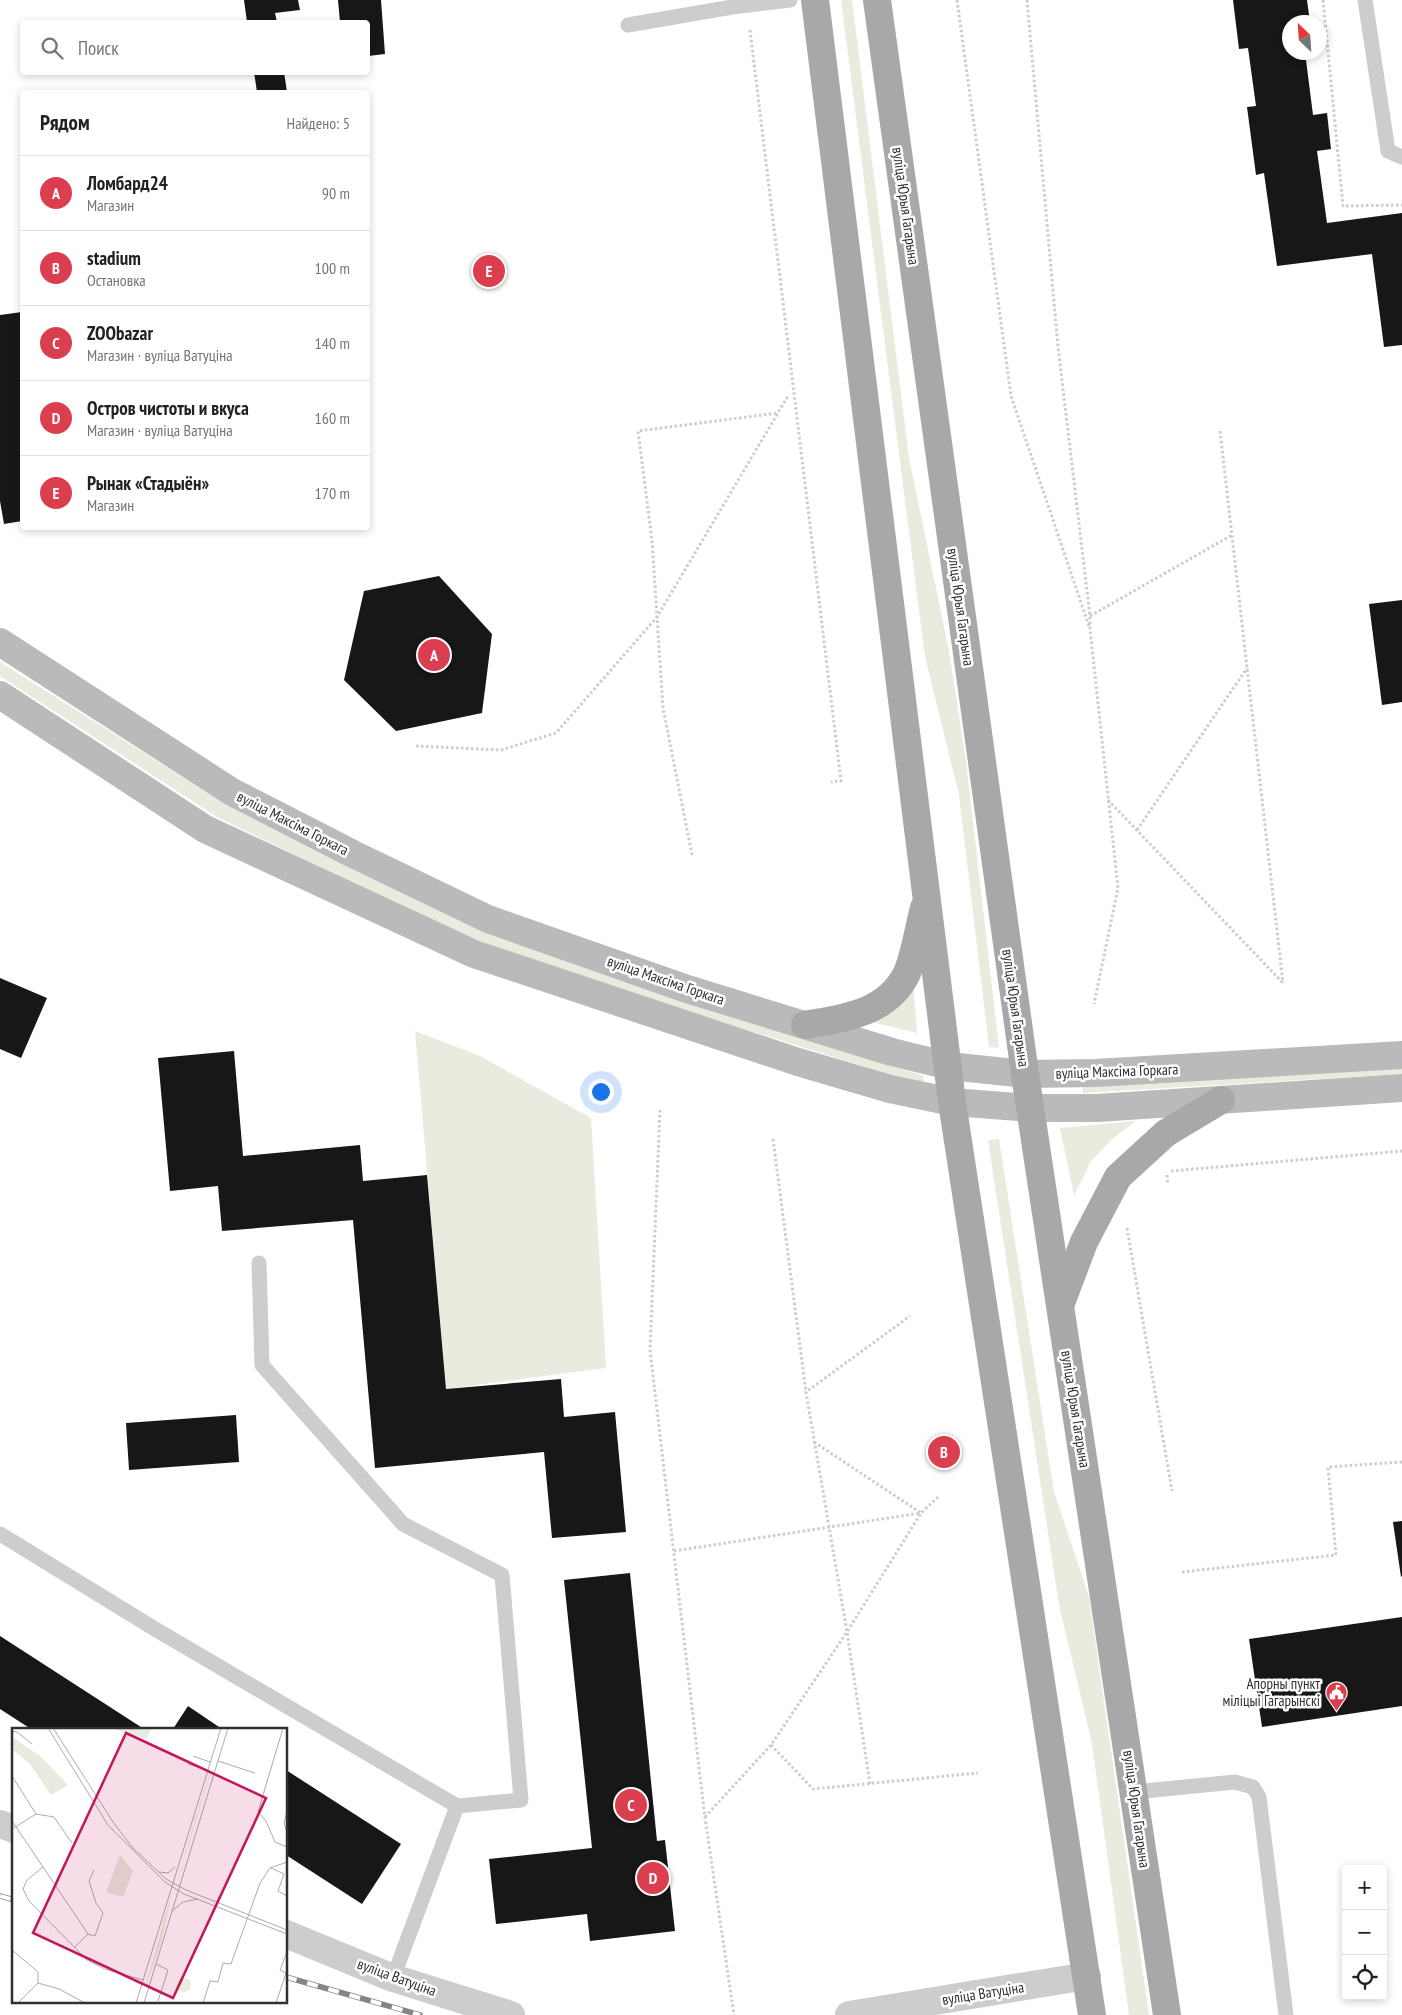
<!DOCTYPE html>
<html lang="ru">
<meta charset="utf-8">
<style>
body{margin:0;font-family:"PT Sans Narrow",sans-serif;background:#f2f2f2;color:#202124}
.controls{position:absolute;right:15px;bottom:15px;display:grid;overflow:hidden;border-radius:5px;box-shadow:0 2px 8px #0003}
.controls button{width:45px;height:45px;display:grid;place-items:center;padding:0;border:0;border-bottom:1px solid #e0e0e0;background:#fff;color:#202124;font:25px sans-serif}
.compass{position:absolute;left:1282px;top:15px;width:45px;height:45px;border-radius:50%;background:#fff;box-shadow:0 2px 8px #0003;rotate:335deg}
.you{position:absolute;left:600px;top:1091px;width:18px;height:18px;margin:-12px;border:4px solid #fff;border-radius:50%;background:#1a73e8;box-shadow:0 0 0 8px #1a73e833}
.badge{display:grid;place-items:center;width:32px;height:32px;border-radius:50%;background:#db3f4f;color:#fff;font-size:16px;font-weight:700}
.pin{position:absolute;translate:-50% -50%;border:2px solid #fff;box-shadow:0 1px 5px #0006}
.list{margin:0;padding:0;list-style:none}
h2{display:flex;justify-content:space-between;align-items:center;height:65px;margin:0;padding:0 20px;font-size:21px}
h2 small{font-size:16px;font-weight:400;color:#757577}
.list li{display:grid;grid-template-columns:32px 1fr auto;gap:15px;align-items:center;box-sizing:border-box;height:75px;padding:0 20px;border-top:1px solid #e0e0e0}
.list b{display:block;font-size:19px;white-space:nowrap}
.list p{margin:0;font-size:16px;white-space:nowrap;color:#757577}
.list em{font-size:16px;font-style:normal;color:#757577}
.icon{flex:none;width:28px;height:28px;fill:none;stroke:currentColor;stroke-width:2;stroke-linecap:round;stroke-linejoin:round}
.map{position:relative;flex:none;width:1402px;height:2015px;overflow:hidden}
.search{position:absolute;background:#fff;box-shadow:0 2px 8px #0003;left:20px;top:20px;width:350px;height:55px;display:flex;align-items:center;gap:12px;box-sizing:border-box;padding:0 18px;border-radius:5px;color:#757577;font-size:19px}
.panel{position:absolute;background:#fff;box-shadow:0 2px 8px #0003;left:20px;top:90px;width:350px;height:440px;border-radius:5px}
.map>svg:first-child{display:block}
.green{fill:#e7ecdf}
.building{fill:#171717}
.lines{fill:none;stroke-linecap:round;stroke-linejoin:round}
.path{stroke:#cdcdcd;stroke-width:3;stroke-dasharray:2.5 2.5;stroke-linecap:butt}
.lane{stroke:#cdcdcd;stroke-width:15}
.street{stroke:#cdcdcd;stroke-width:28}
.secondary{stroke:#bababa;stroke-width:28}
.primary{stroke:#a8a8a8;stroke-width:28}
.rail-casing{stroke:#858585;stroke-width:5.5}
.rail{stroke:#fff;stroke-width:4;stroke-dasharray:11;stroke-linecap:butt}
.labels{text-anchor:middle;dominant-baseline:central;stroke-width:5;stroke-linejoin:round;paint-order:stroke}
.street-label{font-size:15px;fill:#303030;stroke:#fff}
.poi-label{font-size:15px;fill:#303030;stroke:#fff;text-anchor:end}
.inset-road{fill:none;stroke:#acacac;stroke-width:1}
.view{fill:#c2185b;fill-opacity:0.15;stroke:#c2185b;stroke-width:2.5}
.inset-edge{fill:none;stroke:#303030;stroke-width:2.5}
</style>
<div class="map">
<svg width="1402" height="2015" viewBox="0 0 1402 2015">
<rect width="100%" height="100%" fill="#fff"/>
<g class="green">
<path d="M 841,0 L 852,0 L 909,458 L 949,651 L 966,761 L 999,1048 L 989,1047 L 959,795 L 925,657 Z"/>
<path d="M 0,662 L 225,804 L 845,1051 L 924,1076 L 923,1085 L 693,1013 L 466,938 L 217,817 L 0,676 Z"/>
<path d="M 913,980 L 917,1033 L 867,1021 C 899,1012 899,1010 913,980 Z"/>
<path d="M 415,1031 L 480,1056 L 591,1118 L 606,1368 L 446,1389 Z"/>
<path d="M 1402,1066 L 1402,1074 L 1083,1093 L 1082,1085 Z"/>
<path d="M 1136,1121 L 1112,1139 L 1091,1161 L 1074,1196 L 1060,1128 Z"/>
<path d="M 999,1139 L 1054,1492 L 1089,1597 L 1149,2015 L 1129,2015 L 1092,1744 L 1059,1605 L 988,1140 Z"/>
</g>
<g class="building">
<path d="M 244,0 L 298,0 L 300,10 L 275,13 L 277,22 L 247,22 Z"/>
<path d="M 338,0 L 381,0 L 385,54 L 368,56 L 368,22 L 340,22 Z"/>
<path d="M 1233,0 L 1307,0 L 1310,22 L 1290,22 L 1290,52 L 1305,52 L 1313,115 L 1327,113 L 1331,149 L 1317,151 L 1327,223 L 1402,213 L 1402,345 L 1384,347 L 1372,254 L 1277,266 L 1264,173 L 1256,175 L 1247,107 L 1256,106 L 1248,48 L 1239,49 Z"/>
<path d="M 254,72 L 284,72 L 287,92 L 257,92 Z"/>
<path d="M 22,312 L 22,521 L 4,524 L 0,501 L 0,315 Z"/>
<path d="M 439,576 L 492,634 L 482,713 L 396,731 L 344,680 L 364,591 Z"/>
<path d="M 1402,600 L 1402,702 L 1382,705 L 1369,604 Z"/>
<path d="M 0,978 L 47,998 L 21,1058 L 0,1049 Z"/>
<path d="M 234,1051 L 243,1156 L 360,1145 L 363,1181 L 427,1175 L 446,1389 L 561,1379 L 564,1417 L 615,1412 L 626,1532 L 552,1538 L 544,1452 L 375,1468 L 353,1220 L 222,1231 L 218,1186 L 170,1191 L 158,1058 Z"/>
<path d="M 236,1415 L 239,1462 L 129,1470 L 126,1423 Z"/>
<path d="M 1402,1521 L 1402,1576 L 1401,1577 L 1393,1522 Z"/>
<path d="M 630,1573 L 657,1841 L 665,1840 L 675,1931 L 590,1941 L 587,1914 L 496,1924 L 489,1859 L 592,1848 L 564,1580 Z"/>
<path d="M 1402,1617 L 1402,1706 L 1262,1727 L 1249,1639 Z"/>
<path d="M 0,1636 L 144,1729 L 31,1729 L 0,1709 Z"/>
<path d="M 188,1706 L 222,1729 L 173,1729 Z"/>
<path d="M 286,1770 L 401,1844 L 362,1904 L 286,1855 Z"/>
</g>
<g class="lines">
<g class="path">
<path d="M 957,0 L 1011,396 L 1089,626"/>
<path d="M 1027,0 L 1058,347 L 1090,616 L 1090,629 L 1118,888 L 1094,1004"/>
<path d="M 1323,0 L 1343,206 L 1402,205"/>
<path d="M 750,30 L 841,781 L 831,782"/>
<path d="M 1220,431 L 1283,983"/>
<path d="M 1090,616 L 1232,535"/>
<path d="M 416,746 L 501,750 L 556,733 L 657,617 L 788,396"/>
<path d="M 1108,800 L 1283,983"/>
<path d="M 1137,830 L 1247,668"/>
<path d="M 692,855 L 663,708 L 652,540 L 638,431 L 778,413"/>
<path d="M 660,1110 L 650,1350 L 705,1818 L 734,2015"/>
<path d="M 773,1139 L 806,1392"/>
<path d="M 1171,1171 L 1402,1151"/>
<path d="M 1167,1175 L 1168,1185"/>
<path d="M 1127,1228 L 1172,1491"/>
<path d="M 814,1442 L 921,1513"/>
<path d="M 674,1551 L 921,1513"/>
<path d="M 1182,1572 L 1336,1555 L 1328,1467 L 1402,1462"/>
<path d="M 771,1745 L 813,1789 L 978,1773"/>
<path d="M 870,1784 L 847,1632 L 806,1392 L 910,1316"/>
<path d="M 705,1817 L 771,1745 L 847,1632 L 921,1513 L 938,1497"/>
</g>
<g class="lane">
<path d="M 1365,0 L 1388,151 L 1402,157"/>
<path d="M 628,25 L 732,7 L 790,0"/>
<path d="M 259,1263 L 262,1365 L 403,1524 L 502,1575 L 521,1800 L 457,1806"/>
<path d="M 0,1534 L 155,1629 L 457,1806 L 393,1978"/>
<path d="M 1134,1792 L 1235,1782 L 1253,1787 L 1259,1797 L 1286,2015"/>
</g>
<g class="street">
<path d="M 0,1824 L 14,1829"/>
<path d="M 286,1934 L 393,1978 L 511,2015"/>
<path d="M 849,2015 L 1087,1976"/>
</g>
<g class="secondary">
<path d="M 0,642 L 232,792 L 353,854 L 488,919 L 687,989 L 892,1052 L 949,1066 L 1025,1074 L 1095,1073 L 1402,1055"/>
<path d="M 0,695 L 205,829 L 474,954 L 798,1062 L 890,1089 L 952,1102 L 1030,1108 L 1097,1108 L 1402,1088"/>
</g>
<g class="primary">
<path d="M 815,0 L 952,1102 L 1092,2015"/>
<path d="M 877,0 L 1025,1074 L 1167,2015"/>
<path d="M 805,1025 C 843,1018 886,1014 906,975 C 914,959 919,926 924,908"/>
<path d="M 1061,1303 L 1084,1242 L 1118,1177 L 1166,1133 L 1221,1100"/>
</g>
<defs>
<g id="rail">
<path d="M 0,1896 L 14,1900"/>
<path d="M 286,1977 L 420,2015"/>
</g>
</defs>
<use href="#rail" class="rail-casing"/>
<use href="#rail" class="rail"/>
</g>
<defs>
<symbol id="civic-pin" viewBox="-11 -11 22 30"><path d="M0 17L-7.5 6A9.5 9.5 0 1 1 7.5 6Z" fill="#db3f4f" stroke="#fff"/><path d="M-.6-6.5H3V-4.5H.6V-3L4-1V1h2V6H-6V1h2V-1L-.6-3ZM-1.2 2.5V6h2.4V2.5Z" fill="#fff"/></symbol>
</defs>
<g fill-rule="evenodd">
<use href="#civic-pin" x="1324" y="1680" width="25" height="34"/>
</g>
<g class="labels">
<g class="street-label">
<text transform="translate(906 206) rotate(82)">вуліца Юрыя Гагарына</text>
<text transform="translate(961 607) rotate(82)">вуліца Юрыя Гагарына</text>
<text transform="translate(293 823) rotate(27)">вуліца Максіма Горкага</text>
<text transform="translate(666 980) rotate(19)">вуліца Максіма Горкага</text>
<text transform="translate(1016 1008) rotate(82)">вуліца Юрыя Гагарына</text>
<text transform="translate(1117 1071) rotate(-2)">вуліца Максіма Горкага</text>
<text transform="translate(1076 1409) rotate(81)">вуліца Юрыя Гагарына</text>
<text transform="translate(1137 1809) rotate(82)">вуліца Юрыя Гагарына</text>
<text transform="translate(397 1977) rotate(20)">вуліца Ватуціна</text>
<text transform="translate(983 1993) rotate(-9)">вуліца Ватуціна</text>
</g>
<g class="poi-label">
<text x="1320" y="1683">Апорны пункт<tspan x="1320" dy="17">міліцыі Гагарынскі</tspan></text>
</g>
</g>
<g transform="translate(12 1728)">
<rect width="275" height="275" fill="#fff"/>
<path d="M 99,0 L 139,0 L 135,11 ZM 213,0 L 184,92 L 165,155 L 183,92 ZM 0,9 L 28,28 L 56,57 L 39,67 L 18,36 L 0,21 ZM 108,127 L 121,143 L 111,169 L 94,164 ZM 160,164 L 149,214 L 128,275 L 142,229 ZM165 257a7 7 0 1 1 14 0a7 7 0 1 1-14 0Z" fill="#e7ecdf"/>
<path class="inset-road" d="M 36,0 L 96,97 L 153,154 L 172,166 L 275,206M 41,0 L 101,94 L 120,119 L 154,151 L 174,162 L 275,202M 271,0 L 246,84 L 254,93 L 263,114 L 275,119M 0,3 L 5,4 L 20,16M 181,28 L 198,34M 206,33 L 243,45M 176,36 L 196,42M 0,48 L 24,86 L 0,101M 275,83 L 272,95 L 275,104M 24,86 L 42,89 L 60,115M 0,93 L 31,139 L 15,152 L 11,161 L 17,173 L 75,232 L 93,241 L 131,252M 31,139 L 76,206 L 62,220M 259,140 L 272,146 L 266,163 L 275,168M 147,144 L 156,145 L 163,139M 160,183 L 171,174 L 185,171M 76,206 L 83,208 L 91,185 L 84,175 L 77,153 L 82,142M 0,222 L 26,244 L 26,255M 144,236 L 156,242 L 146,273M 6,275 L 26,255 L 47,261 L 73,275M 124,275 L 209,0M 132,275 L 216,0M 191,275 L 198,253 L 206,254 L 211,235 L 219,236 L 248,155 L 258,140 L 275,134M 264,275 L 274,245 L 268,242 L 275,224"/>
<path class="view" d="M 114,5 L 254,70 L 161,270 L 21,205 Z"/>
<rect width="275" height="275" class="inset-edge"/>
</g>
</svg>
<div class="controls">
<button>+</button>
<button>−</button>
<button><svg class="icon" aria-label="locate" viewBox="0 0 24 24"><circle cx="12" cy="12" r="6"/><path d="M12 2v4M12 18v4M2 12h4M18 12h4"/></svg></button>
</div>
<svg class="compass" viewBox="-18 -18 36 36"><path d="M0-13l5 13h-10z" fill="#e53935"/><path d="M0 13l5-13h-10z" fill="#757577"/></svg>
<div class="you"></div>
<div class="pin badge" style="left:434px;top:655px">A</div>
<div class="pin badge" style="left:944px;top:1452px">B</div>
<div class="pin badge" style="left:631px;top:1805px">C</div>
<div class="pin badge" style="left:653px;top:1878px">D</div>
<div class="pin badge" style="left:489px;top:271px">E</div>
<div class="search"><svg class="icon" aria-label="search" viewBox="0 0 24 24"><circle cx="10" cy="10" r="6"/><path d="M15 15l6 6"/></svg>Поиск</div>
<section class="panel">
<h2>Рядом<small>Найдено: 5</small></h2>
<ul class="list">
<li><span class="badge">A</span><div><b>Ломбард24</b><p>Магазин</p></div><em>90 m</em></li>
<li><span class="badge">B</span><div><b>stadium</b><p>Остановка</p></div><em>100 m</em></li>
<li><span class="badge">C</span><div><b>ZOObazar</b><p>Магазин · вуліца Ватуціна</p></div><em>140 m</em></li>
<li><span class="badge">D</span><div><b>Остров чистоты и вкуса</b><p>Магазин · вуліца Ватуціна</p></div><em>160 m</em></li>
<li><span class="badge">E</span><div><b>Рынак «Стадыён»</b><p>Магазин</p></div><em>170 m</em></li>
</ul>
</section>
</div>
